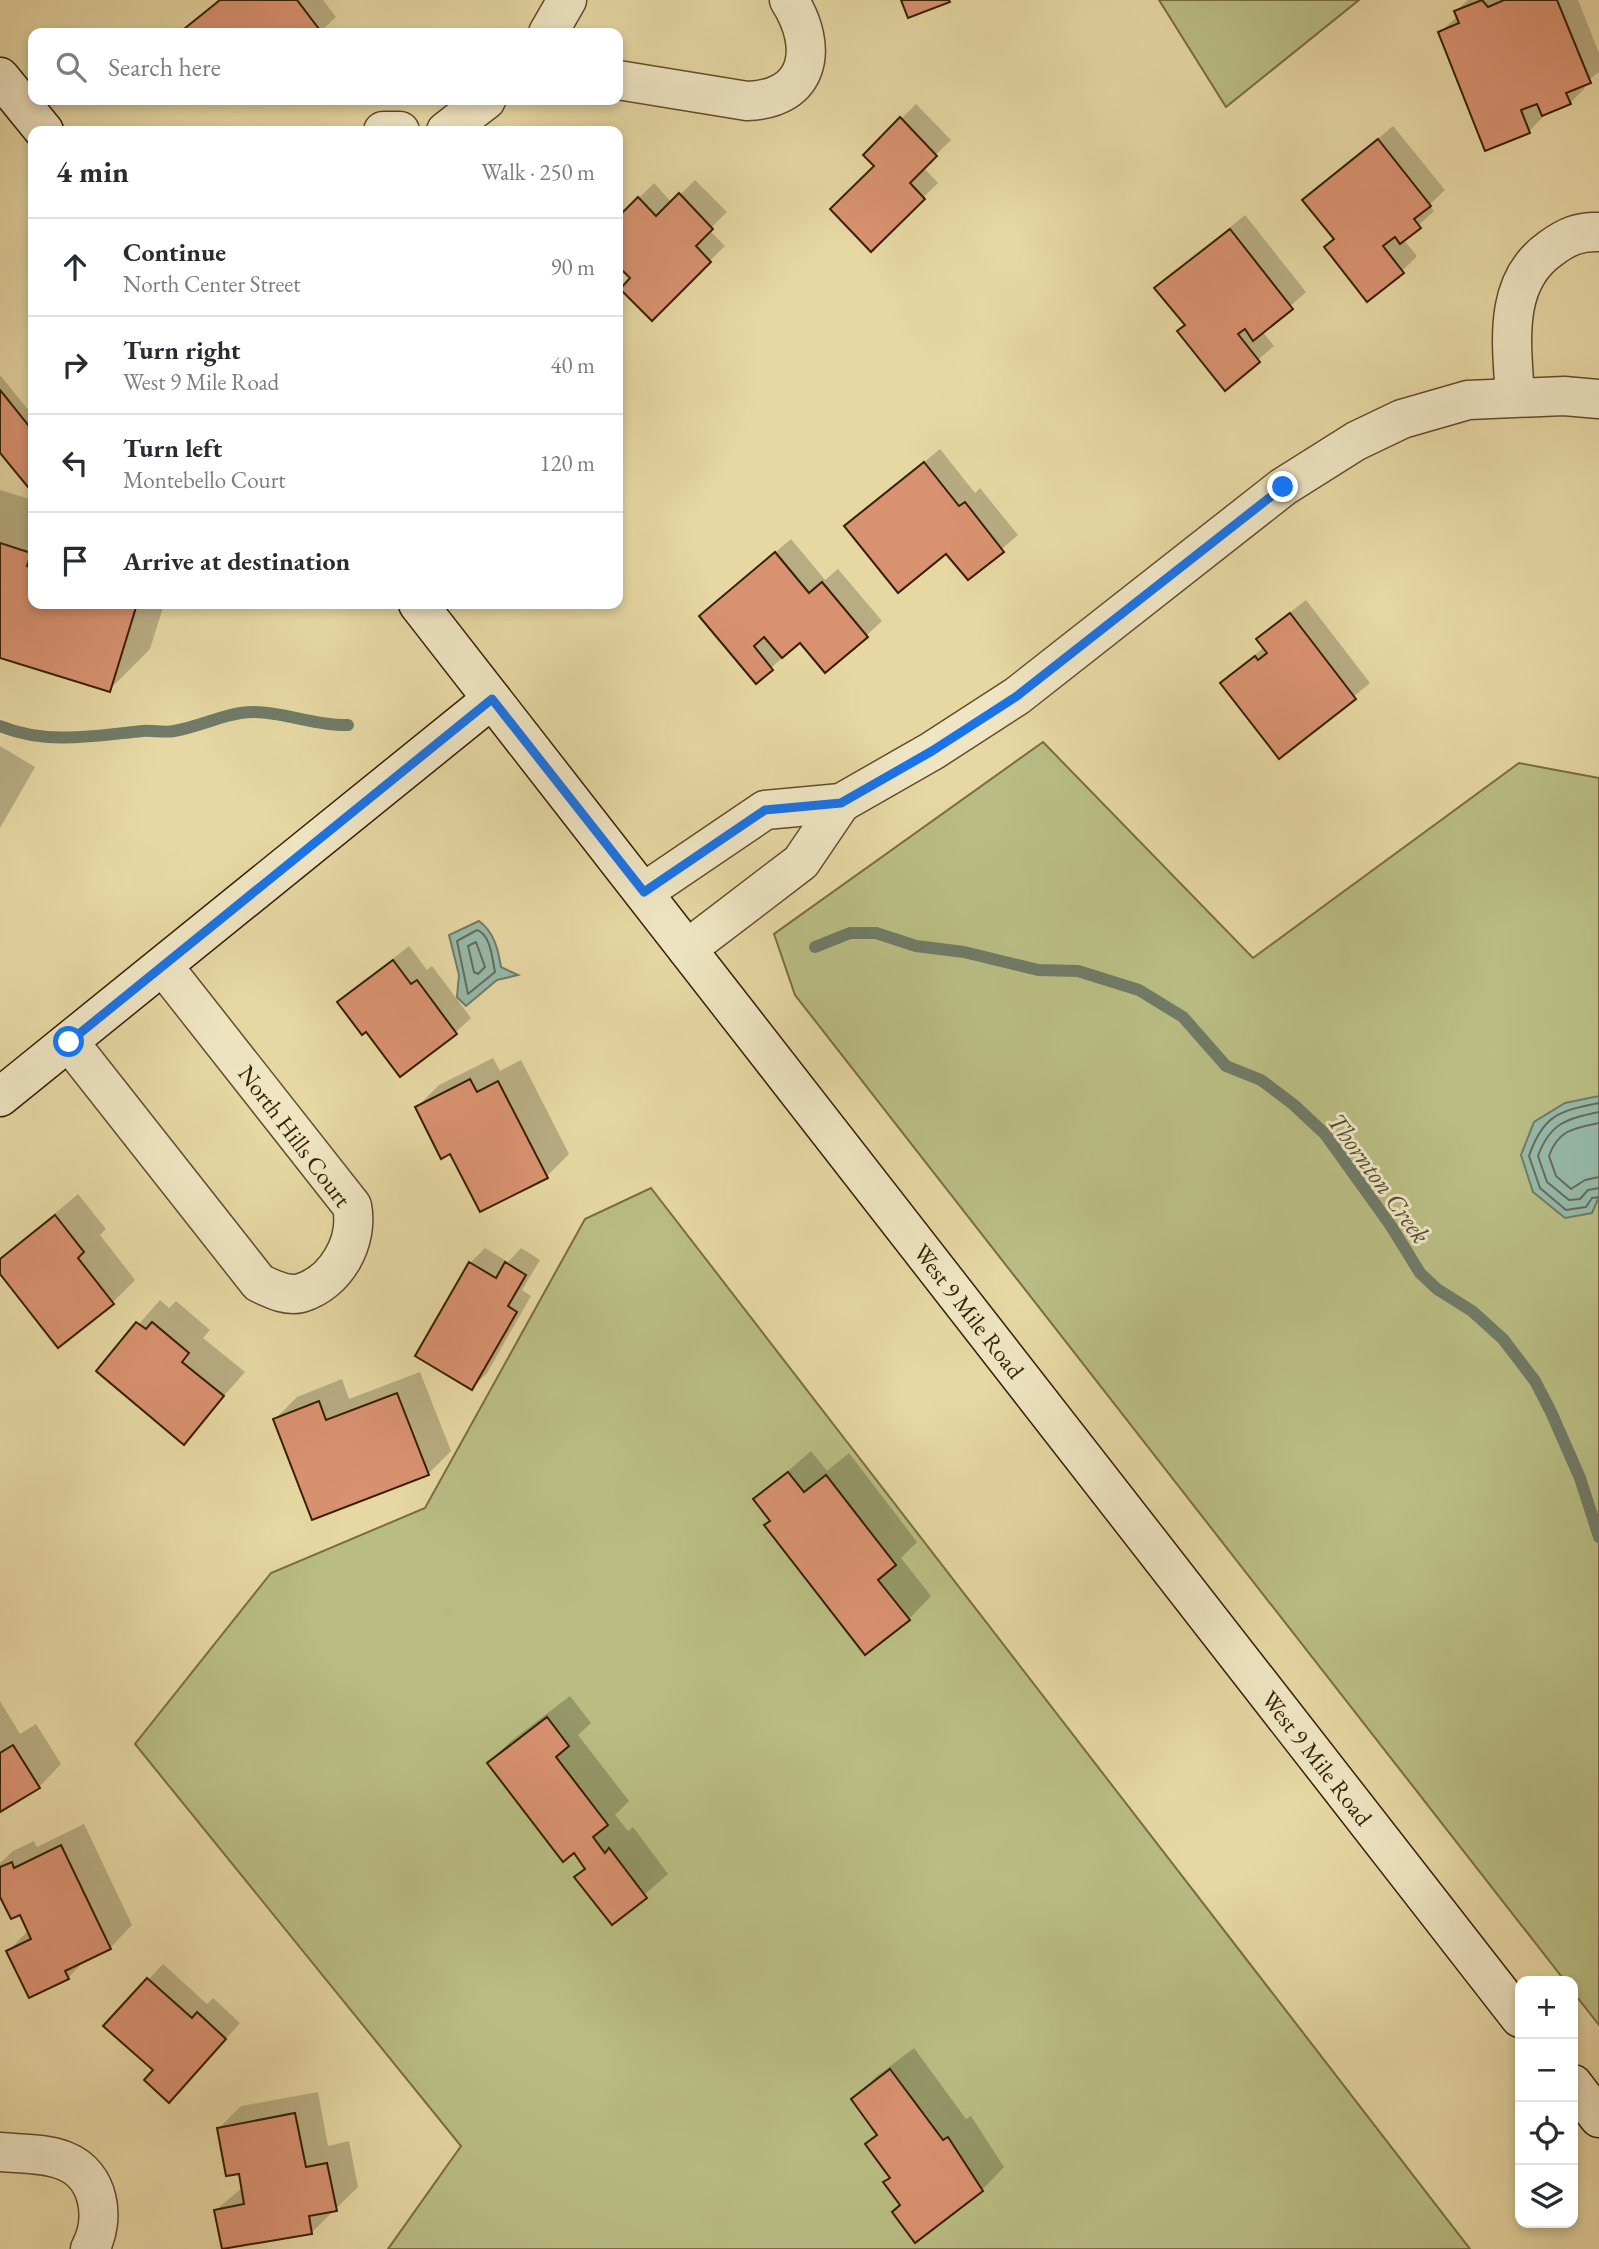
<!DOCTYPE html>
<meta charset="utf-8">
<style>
body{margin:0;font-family:"EB Garamond",serif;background:#f7f7f7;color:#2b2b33}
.controls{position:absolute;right:21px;bottom:21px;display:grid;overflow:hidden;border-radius:14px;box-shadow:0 4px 10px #0003}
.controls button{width:63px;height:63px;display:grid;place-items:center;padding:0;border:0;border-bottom:2px solid #e1e1e2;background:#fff;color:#2b2b33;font:35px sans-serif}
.stop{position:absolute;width:21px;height:21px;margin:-16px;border:5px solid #1a73e8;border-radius:50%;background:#fff}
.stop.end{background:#1a73e8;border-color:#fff;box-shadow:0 2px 7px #0008}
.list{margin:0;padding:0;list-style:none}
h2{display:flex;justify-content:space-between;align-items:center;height:91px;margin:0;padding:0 28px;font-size:30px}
h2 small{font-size:23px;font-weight:400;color:#7c7c81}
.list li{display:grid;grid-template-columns:46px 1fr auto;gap:21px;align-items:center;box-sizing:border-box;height:98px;padding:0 28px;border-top:2px solid #e1e1e2}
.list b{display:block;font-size:26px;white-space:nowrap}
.list p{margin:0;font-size:23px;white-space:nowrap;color:#7c7c81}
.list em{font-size:23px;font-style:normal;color:#7c7c81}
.icon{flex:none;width:38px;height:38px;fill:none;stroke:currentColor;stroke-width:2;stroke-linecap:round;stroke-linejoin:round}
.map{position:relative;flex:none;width:1599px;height:2249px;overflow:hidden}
.search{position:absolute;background:#fff;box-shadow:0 4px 10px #0003;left:28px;top:28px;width:595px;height:77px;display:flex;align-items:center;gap:18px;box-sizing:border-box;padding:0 24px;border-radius:14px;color:#7c7c81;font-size:26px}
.panel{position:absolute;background:#fff;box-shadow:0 4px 10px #0003;left:28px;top:126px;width:595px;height:483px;border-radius:14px}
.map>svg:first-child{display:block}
.green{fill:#b9bd83;stroke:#786e42;stroke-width:2}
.water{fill:#96b9aa;stroke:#707b67;stroke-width:2}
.shadow{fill:#0003}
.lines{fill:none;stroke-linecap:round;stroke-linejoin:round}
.shore{stroke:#666c56;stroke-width:2}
.stream{stroke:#707b67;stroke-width:12}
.building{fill:#d99271;stroke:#361f02;stroke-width:2}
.street-casing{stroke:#624d2a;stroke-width:41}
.secondary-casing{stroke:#361f02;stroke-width:41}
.street{stroke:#efe5c3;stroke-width:38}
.secondary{stroke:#efe5c3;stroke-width:38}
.route{stroke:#1a73e8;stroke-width:9}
.labels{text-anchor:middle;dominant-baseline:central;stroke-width:6;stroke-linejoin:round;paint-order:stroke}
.street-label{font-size:24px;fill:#361f02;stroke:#efe5c3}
.water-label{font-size:26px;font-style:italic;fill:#534d34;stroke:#efe5c3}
</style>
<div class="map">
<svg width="1599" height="2249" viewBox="0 0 1599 2249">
<rect width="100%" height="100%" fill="#e6d7a3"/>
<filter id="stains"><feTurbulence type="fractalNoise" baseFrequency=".00286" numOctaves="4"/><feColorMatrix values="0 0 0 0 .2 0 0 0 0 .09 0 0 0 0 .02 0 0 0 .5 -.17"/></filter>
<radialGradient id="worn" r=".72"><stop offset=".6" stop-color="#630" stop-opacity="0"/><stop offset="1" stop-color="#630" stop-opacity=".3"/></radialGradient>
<g class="green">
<path d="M 1159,0 L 1359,0 L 1226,107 Z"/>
<path d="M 1043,742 L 1253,958 L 1519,763 L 1599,778 L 1599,2025 L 1573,1992 L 1573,1981 L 1565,1981 L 795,995 L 774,934 Z"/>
<path d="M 651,1188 L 1470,2249 L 388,2249 L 461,2146 L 135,1744 L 271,1573 L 425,1508 L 585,1219 Z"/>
</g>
<g class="water">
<path d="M 479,921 C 494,932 498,949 501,967 L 518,975 L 497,980 L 466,1006 L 457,997 L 459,975 L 449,935 Z"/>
<path d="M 1599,1096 L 1599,1197 L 1592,1213 L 1565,1218 L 1533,1192 L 1521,1155 L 1534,1122 L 1565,1103 Z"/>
</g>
<g class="shadow">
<path d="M 218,0 L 323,0 L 336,17 L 319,33 L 181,33 Z"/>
<path d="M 1468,0 L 1578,0 L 1599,53 L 1599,72 L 1583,84 L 1585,88 L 1570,103 L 1543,114 L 1544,116 L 1529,131 L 1440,32 L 1458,16 L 1456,11 Z"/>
<path d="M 916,104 L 951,140 L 923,167 L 938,183 L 871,249 L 876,166 L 865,155 Z"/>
<path d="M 1393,126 L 1445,190 L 1429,205 L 1434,211 L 1403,239 L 1417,256 L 1402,271 L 1335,238 L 1304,201 Z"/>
<path d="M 695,180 L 727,212 L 709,230 L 725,246 L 652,318 L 633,278 L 618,263 L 618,219 L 654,183 L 672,203 Z"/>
<path d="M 1245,215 L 1306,292 L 1262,331 L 1274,346 L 1225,388 L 1186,325 L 1157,288 Z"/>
<path d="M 0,375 L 33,416 L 32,489 L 0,450 Z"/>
<path d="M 940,449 L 975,493 L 980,488 L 1018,535 L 968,578 L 947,552 L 847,526 Z"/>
<path d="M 0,490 L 33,500 L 33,604 L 164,604 L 150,649 L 109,690 L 0,657 Z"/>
<path d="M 791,539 L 825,580 L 838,569 L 882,621 L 867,635 L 800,641 L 756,682 L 701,616 Z"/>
<path d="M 1306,600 L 1370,683 L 1280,757 L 1222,683 L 1264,647 L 1259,640 L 1274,625 Z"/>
<path d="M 0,746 L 35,767 L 0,828 Z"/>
<path d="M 409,946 L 427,970 L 432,966 L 471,1018 L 456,1032 L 366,1030 L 339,1002 Z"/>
<path d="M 493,1058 L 500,1071 L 521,1060 L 569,1154 L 547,1176 L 451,1152 L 417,1107 L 439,1085 Z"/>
<path d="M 78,1194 L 106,1229 L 100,1235 L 135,1280 L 113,1302 L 59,1345 L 0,1271 L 0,1260 Z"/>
<path d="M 485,1248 L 508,1262 L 521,1248 L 540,1260 L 522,1290 L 531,1296 L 487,1373 L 472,1388 L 470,1263 Z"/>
<path d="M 160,1300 L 169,1308 L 176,1301 L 210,1330 L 203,1338 L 245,1372 L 183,1442 L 98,1371 Z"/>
<path d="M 420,1372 L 451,1451 L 428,1474 L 275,1419 L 297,1397 L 342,1379 L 349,1399 Z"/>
<path d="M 811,1451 L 827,1471 L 849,1453 L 917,1542 L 901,1558 L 931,1596 L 909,1619 L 772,1520 L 756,1499 Z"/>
<path d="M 570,1696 L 591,1723 L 578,1735 L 629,1801 L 615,1815 L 628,1831 L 633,1827 L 668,1874 L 612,1923 L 586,1868 L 574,1851 L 489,1763 L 511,1741 Z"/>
<path d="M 0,1701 L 20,1734 L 36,1724 L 61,1764 L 39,1787 L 0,1810 Z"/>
<path d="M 84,1824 L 132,1925 L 110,1948 L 86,1959 L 68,1978 L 8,1951 L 29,1930 L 21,1912 L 0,1893 L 0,1863 L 13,1851 L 34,1841 L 37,1847 Z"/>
<path d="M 163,1964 L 207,2004 L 213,1998 L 240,2023 L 184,2086 L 155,2070 L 106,2025 Z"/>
<path d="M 914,2048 L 966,2119 L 971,2116 L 1004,2167 L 982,2190 L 902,2204 L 885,2183 L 891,2177 L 867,2145 L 878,2133 L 853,2099 L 876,2077 Z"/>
<path d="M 318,2092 L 328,2146 L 349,2141 L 358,2187 L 311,2233 L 224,2249 L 216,2210 L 243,2187 L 240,2172 L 219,2128 L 241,2106 Z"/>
</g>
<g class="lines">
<g class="shore">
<path d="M 477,930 C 491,935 492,958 495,972 L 468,994 L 457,941 Z"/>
<path d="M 476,942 L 485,967 L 478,974 L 474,972 L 468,946 Z"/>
<path d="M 1599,1103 C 1559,1111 1543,1115 1529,1156 L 1540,1188 L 1566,1210 L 1586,1207 L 1592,1198 L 1599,1197"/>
<path d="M 1599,1112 C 1566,1119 1550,1123 1538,1156 L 1547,1182 L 1569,1200 L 1580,1199 L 1588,1190 L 1599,1188"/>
<path d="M 1599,1123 C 1574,1128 1558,1130 1549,1156 L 1556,1176 L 1571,1189 L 1585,1180 L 1599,1177"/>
</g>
<g class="stream">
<path d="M 0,726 C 47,745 93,736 142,731 C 153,730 164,733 174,731 C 200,727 227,712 253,712 C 285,712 316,726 348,725"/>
<path d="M 815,947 L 850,933 L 876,933 L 916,946 L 964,952 L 1038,970 L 1078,971 L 1139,990 L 1183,1017 L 1226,1066 L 1261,1080 L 1294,1105 L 1325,1134 L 1391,1226 L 1420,1273 L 1437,1289 L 1472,1311 L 1503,1339 L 1535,1381 L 1551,1412 L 1580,1478 L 1599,1537"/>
</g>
</g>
<g class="building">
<path d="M 220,0 L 297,0 L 322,33 L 179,33 Z"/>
<path d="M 901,0 L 949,0 L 950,2 L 908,18 Z"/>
<path d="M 1482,0 L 1488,7 L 1504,0 L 1557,0 L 1591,83 L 1566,93 L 1571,104 L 1542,116 L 1537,104 L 1521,110 L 1530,133 L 1485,151 L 1438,32 L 1459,23 L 1454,11 Z"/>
<path d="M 900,117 L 937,156 L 910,183 L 925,199 L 871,252 L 830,209 L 874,166 L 863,155 Z"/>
<path d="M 1378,139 L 1431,206 L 1414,219 L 1421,228 L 1400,244 L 1395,237 L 1383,246 L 1404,273 L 1367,302 L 1324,247 L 1334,239 L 1302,200 Z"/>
<path d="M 679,193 L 713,229 L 696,246 L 711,262 L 652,321 L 620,289 L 630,278 L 618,266 L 618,217 L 638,197 L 656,216 Z"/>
<path d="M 1230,229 L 1293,309 L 1253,341 L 1245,329 L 1238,334 L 1260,362 L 1225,391 L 1177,331 L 1185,325 L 1154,288 Z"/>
<path d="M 0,390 L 33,431 L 32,492 L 0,453 Z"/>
<path d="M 924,462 L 959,506 L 965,502 L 1004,552 L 968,580 L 946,554 L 898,593 L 844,526 Z"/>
<path d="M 0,543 L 31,553 L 27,566 L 33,568 L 33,604 L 137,604 L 110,692 L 0,658 Z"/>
<path d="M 775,552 L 809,593 L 822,582 L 868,637 L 825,673 L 800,643 L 782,658 L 764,637 L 754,646 L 773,670 L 756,684 L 699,616 Z"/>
<path d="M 1290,613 L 1356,699 L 1279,759 L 1220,683 L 1255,656 L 1258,660 L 1267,653 L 1256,639 Z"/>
<path d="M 393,960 L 411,984 L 417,980 L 457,1034 L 400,1077 L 366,1032 L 362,1035 L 337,1002 Z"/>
<path d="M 470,1079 L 477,1092 L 498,1081 L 548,1178 L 480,1212 L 450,1154 L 441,1159 L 415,1107 Z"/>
<path d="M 55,1215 L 84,1252 L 78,1258 L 114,1304 L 58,1348 L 0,1274 L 0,1259 Z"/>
<path d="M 469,1262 L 496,1278 L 505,1262 L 526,1275 L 508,1306 L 517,1312 L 472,1390 L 415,1356 Z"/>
<path d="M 136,1322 L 146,1329 L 152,1322 L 189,1353 L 182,1362 L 224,1396 L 184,1445 L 96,1371 Z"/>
<path d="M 397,1393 L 429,1475 L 312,1520 L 273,1419 L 319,1401 L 326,1420 Z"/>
<path d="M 788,1472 L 804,1492 L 826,1475 L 896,1565 L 878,1580 L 910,1620 L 865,1655 L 764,1525 L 770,1521 L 753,1499 Z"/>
<path d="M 547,1717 L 569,1746 L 556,1757 L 608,1825 L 593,1837 L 605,1853 L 609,1848 L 647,1898 L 612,1925 L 574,1877 L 585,1869 L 574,1853 L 563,1862 L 487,1763 Z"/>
<path d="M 13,1745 L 40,1788 L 0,1812 L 0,1753 Z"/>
<path d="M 61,1845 L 111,1949 L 65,1971 L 69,1979 L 29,1998 L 6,1951 L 31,1939 L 20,1915 L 11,1919 L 0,1897 L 0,1867 L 12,1862 L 14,1868 Z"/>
<path d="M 147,1978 L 192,2018 L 197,2012 L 226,2039 L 169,2103 L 144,2080 L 153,2070 L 103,2026 Z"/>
<path d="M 890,2069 L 943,2140 L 948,2137 L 983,2191 L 915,2243 L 892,2212 L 900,2205 L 883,2182 L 890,2178 L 865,2144 L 877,2135 L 851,2099 Z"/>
<path d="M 295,2113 L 306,2167 L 327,2163 L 337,2211 L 309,2216 L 312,2234 L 222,2249 L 214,2210 L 244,2204 L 239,2174 L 226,2176 L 217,2128 Z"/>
</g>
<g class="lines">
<defs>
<g id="street">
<path d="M 548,33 L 567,0"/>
<path d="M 618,80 L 747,101 C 811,99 819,47 789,0"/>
<path d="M 383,131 L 400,131"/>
<path d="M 446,131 L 486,100"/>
<path d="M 1515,397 C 1512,345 1502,283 1550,249 C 1566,237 1579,231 1599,232"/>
<path d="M 644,892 L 765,810 L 841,803 L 932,751 L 1017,696 L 1283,487 L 1356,441 L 1402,419 L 1468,400 L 1564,396 L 1599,399"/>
<path d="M 687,949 L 801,862 L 841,803"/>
<path d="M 69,1042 L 259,1283 C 272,1289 287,1297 301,1293 C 337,1282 359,1241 352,1206 L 163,966"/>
<path d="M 0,2152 C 21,2154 45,2153 65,2161 C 100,2175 106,2219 90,2249"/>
</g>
<g id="secondary">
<path d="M 0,77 L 44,131"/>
<path d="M 418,604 L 1520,2018"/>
<path d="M 0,1097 L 492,699"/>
<path d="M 1573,2084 L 1599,2118"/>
</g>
</defs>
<use href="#street" class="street-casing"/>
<use href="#secondary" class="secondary-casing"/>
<use href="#street" class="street"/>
<use href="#secondary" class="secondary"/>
</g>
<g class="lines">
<path class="route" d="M 69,1042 L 492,699 L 644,892 L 765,810 L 841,803 L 932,751 L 1017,696 L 1283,487"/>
</g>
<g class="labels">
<g class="street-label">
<text transform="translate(295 1136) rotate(53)">North Hills Court</text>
<text transform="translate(969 1311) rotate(52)">West 9 Mile Road</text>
<text transform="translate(1317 1758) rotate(52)">West 9 Mile Road</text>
</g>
<g class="water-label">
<text transform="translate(1379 1178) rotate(54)">Thornton Creek</text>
</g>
</g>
<rect width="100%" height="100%" filter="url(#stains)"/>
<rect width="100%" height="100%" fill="url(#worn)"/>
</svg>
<div class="controls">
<button>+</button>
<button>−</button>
<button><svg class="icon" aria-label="locate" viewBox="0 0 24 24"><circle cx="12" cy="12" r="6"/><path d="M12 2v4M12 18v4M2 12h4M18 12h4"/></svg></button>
<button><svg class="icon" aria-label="layers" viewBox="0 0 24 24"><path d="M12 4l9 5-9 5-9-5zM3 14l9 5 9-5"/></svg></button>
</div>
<div class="stop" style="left:69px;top:1042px"></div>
<div class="stop end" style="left:1283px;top:487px"></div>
<div class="search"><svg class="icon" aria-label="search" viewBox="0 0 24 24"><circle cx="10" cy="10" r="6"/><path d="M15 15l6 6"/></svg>Search here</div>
<section class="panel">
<h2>4 min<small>Walk · 250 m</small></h2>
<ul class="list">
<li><svg class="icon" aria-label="ahead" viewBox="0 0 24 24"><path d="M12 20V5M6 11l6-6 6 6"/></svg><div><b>Continue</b><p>North Center Street</p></div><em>90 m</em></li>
<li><svg class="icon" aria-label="right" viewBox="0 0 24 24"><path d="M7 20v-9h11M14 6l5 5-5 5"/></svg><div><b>Turn right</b><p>West 9 Mile Road</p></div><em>40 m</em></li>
<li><svg class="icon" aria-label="left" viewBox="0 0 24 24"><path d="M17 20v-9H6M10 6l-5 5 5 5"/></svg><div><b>Turn left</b><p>Montebello Court</p></div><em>120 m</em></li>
<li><svg class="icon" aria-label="arrive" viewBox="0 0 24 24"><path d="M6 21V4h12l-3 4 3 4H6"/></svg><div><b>Arrive at destination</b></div></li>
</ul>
</section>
</div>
